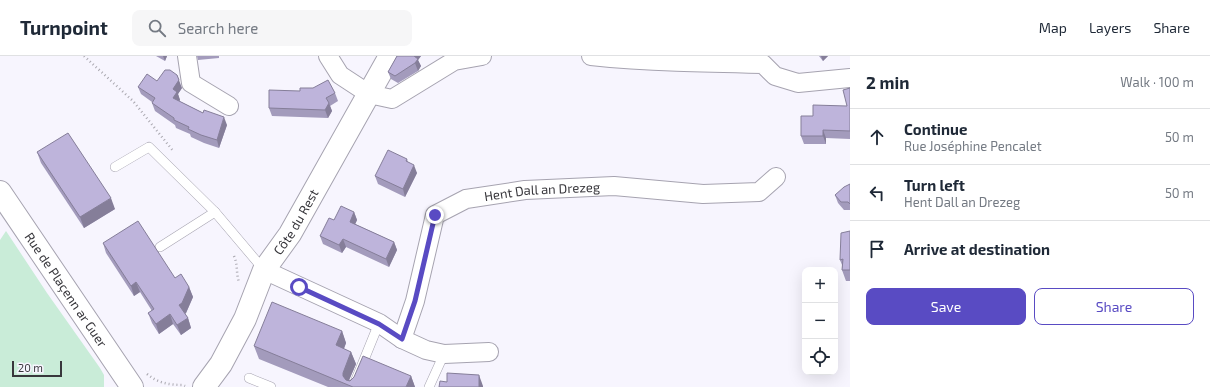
<!DOCTYPE html>
<meta charset="utf-8">
<style>
body{margin:0;font-family:"Exo 2",sans-serif;background:#f6f6f7;color:#1f2937}
.controls{position:absolute;right:12px;bottom:12px;display:grid;overflow:hidden;border-radius:8px;box-shadow:0 4px 16px #0002}
.controls button{width:36px;height:36px;display:grid;place-items:center;padding:0;border:0;border-bottom:1px solid #e0e1e3;background:#fff;color:#1f2937;font:20px sans-serif}
.scale{position:absolute;left:12px;bottom:10px;width:50px;box-sizing:border-box;padding-left:4px;border:2px solid #38373c;border-top:0;font-size:11px;line-height:14px;white-space:nowrap;color:#38373c;-webkit-text-stroke:3px #f7f5fe;paint-order:stroke}
.stop{position:absolute;width:12px;height:12px;margin:-9px;border:3px solid #594bc3;border-radius:50%;background:#fff}
.stop.end{background:#594bc3;border-color:#fff;box-shadow:0 1px 4px #0008}
.list{margin:0;padding:0;list-style:none}
h2{display:flex;justify-content:space-between;align-items:center;height:52px;margin:0;padding:0 16px;font-size:17px}
h2 small{font-size:13px;font-weight:400;color:#747a83}
.list li{display:grid;grid-template-columns:26px 1fr auto;gap:12px;align-items:center;box-sizing:border-box;height:56px;padding:0 16px;border-top:1px solid #e0e1e3}
.list b{display:block;font-size:15px;white-space:nowrap}
.list p{margin:0;font-size:13px;white-space:nowrap;color:#747a83}
.list em{font-size:13px;font-style:normal;color:#747a83}
.actions{display:flex;gap:8px;padding:12px 16px}
.actions a{flex:1;padding:9px 0;border:1px solid #594bc3;border-radius:8px;text-align:center;font-size:14px;color:#594bc3}
.actions .main{background:#594bc3;color:#fff}
.icon{flex:none;width:22px;height:22px;fill:none;stroke:currentColor;stroke-width:2;stroke-linecap:round;stroke-linejoin:round}
.map{position:relative;flex:none;width:850px;height:331px;overflow:hidden}
header{display:flex;align-items:center;gap:24px;box-sizing:border-box;height:56px;padding:0 20px;background:#fff;border-bottom:1px solid #e0e1e3}
header strong{font-size:19px}
nav{display:flex;gap:22px;margin-inline-start:auto;font-size:14px}
.search{width:280px;height:36px;background:#f6f6f7;display:flex;align-items:center;gap:10px;box-sizing:border-box;padding:0 14px;border-radius:8px;color:#747a83;font-size:15px}
main{display:flex}
aside{flex:1;background:#fff}
.map>svg:first-child{display:block}
.green{fill:#c9ecd8}
.lines{fill:none;stroke-linecap:round;stroke-linejoin:round}
.lane-casing{stroke:#a6a3b0;stroke-width:10}
.street-casing{stroke:#a6a3b0;stroke-width:20}
.secondary-casing{stroke:#a6a3b0;stroke-width:24}
.path{stroke:#aaa8b0;stroke-width:2.5;stroke-dasharray:1 3;stroke-linecap:butt}
.lane{stroke:#fff;stroke-width:9}
.street{stroke:#fff;stroke-width:18}
.secondary{stroke:#fff;stroke-width:22}
.wall{fill:#a39bbc}
.shaded-wall{fill:#857e99}
.building{fill:#beb4db;stroke:#857e99}
.route{stroke:#594bc3;stroke-width:5}
.labels{text-anchor:middle;dominant-baseline:central;stroke-width:4;stroke-linejoin:round;paint-order:stroke}
.street-label{font-size:13px;fill:#38373c;stroke:#f7f5fe}
</style>
<header>
<strong>Turnpoint</strong>
<div class="search"><svg class="icon" aria-label="search" viewBox="0 0 24 24"><circle cx="10" cy="10" r="6"/><path d="M15 15l6 6"/></svg>Search here</div>
<nav><a>Map</a><a>Layers</a><a>Share</a></nav>
</header>
<main>
<div class="map">
<svg width="850" height="331" viewBox="0 0 850 331">
<rect width="100%" height="100%" fill="#f7f5fe"/>
<path class="green" d="M 6,175 L 47,237 L 100,312 L 104,319 L 104,331 L 0,331 L 0,184 Z"/>
<g class="lines">
<defs>
<g id="lane">
<path d="M 115,111 L 149,91 L 215,156"/>
<path d="M 160,191 L 215,156 L 264,214"/>
<path d="M 249,322 L 271,331"/>
<path d="M 353,331 L 379,267"/>
<path d="M 429,331 L 444,298"/>
</g>
<g id="street">
<path d="M 187,0 L 191,27 L 229,50"/>
<path d="M 328,0 L 340,19 L 369,38 L 392,43 L 454,5 L 482,0"/>
<path d="M 591,0 C 648,6 705,7 763,8 L 775,20 L 798,27 L 850,22"/>
<path d="M 264,214 L 379,267 L 402,283 L 426,294 L 444,298 L 489,296"/>
<path id="s1" d="M 402,283 L 415,245 L 435,159 L 466,143 L 525,134 L 614,130 L 703,138 L 759,136 L 776,121"/>
</g>
<g id="secondary">
<path id="s2" d="M 0,136 L 132,331"/>
<path id="s3" d="M 204,331 L 221,308 L 245,263 L 264,214 L 290,178 L 390,0"/>
</g>
</defs>
<use href="#lane" class="lane-casing"/>
<use href="#street" class="street-casing"/>
<use href="#secondary" class="secondary-casing"/>
<g class="path">
<path d="M 84,0 L 133,45 L 174,96"/>
<path d="M 234,200 C 238,209 236,218 239,226"/>
<path d="M 147,318 C 158,327 169,329 183,329 L 185,330"/>
</g>
<use href="#lane" class="lane"/>
<use href="#street" class="street"/>
<use href="#secondary" class="secondary"/>
</g>
<g class="wall">
<path d="M 156,0 L 167,0 L 165,5 Z"/>
<path d="M 197,0 L 219,0 L 219,2 L 198,4 Z"/>
<path d="M 397,0 L 421,0 L 418,4 L 421,10 L 418,15 L 398,27 L 391,23 L 388,16 Z"/>
<path d="M 819,0 L 828,0 L 823,5 Z"/>
<path d="M 157,25 L 182,32 L 178,38 L 180,44 L 179,45 L 227,69 L 219,92 L 204,87 L 191,81 L 190,78 L 176,72 L 175,69 L 155,55 L 152,47 L 152,46 L 141,38 L 138,31 Z"/>
<path d="M 850,32 L 850,83 L 826,82 L 826,88 L 804,88 L 801,80 L 813,60 L 847,50 Z"/>
<path d="M 335,37 L 338,45 L 330,50 L 332,55 L 328,62 L 272,60 L 269,52 Z"/>
<path d="M 37,96 L 115,153 L 84,172 L 41,107 Z"/>
<path d="M 407,103 L 408,106 L 417,117 L 405,141 L 378,128 L 375,120 Z"/>
<path d="M 850,128 L 850,154 L 844,154 L 838,147 L 835,139 Z"/>
<path d="M 354,156 L 357,164 L 355,168 L 394,186 L 397,194 L 389,211 L 346,191 L 342,197 L 323,188 L 320,180 L 334,164 Z"/>
<path d="M 850,175 L 850,225 L 846,225 L 842,214 L 842,209 L 840,204 Z"/>
<path d="M 103,187 L 175,222 L 189,231 L 193,241 L 186,257 L 185,258 L 188,262 L 191,272 L 181,279 L 173,268 L 159,278 L 152,267 L 148,257 L 152,255 L 140,236 L 134,240 L 106,197 Z"/>
<path d="M 342,275 L 346,287 L 344,293 L 351,296 L 356,308 L 349,324 L 411,320 L 415,331 L 328,331 L 259,303 L 254,290 Z"/>
</g>
<g class="shaded-wall">
<path d="M 163,0 L 167,0 L 165,5 Z"/>
<path d="M 414,0 L 421,0 L 418,4 L 421,10 L 418,15 L 415,7 Z"/>
<path d="M 821,0 L 828,0 L 823,5 Z"/>
<path d="M 177,19 L 182,32 L 178,38 L 180,44 L 176,50 L 173,42 L 173,33 Z"/>
<path d="M 329,47 L 332,55 L 328,62 L 325,54 Z"/>
<path d="M 224,61 L 227,69 L 219,92 L 217,84 Z"/>
<path d="M 823,74 L 826,82 L 826,88 L 823,80 Z"/>
<path d="M 414,109 L 417,117 L 405,141 L 403,133 Z"/>
<path d="M 111,142 L 115,153 L 84,172 L 80,161 Z"/>
<path d="M 354,156 L 357,164 L 353,173 L 350,166 Z"/>
<path d="M 343,183 L 346,191 L 342,197 L 339,189 Z"/>
<path d="M 394,186 L 397,194 L 389,211 L 386,203 Z"/>
<path d="M 136,226 L 140,236 L 134,240 L 131,230 Z"/>
<path d="M 189,231 L 193,241 L 186,257 L 182,259 L 179,249 Z"/>
<path d="M 170,258 L 173,268 L 159,278 L 156,268 Z"/>
<path d="M 188,262 L 191,272 L 181,279 L 177,269 Z"/>
<path d="M 342,275 L 346,287 L 340,302 L 336,289 Z"/>
<path d="M 351,296 L 356,308 L 347,329 L 343,320 L 343,317 Z"/>
<path d="M 479,319 L 483,330 L 483,331 L 479,331 Z"/>
<path d="M 411,320 L 415,331 L 406,331 Z"/>
</g>
<g class="building">
<path d="M 397,0 L 414,0 L 418,3 L 415,7 L 395,20 L 388,16 Z"/>
<path d="M 165,14 L 170,14 L 177,19 L 179,24 L 173,33 L 177,36 L 173,42 L 203,57 L 204,54 L 224,61 L 217,84 L 201,79 L 188,73 L 189,71 L 174,64 L 174,62 L 152,47 L 155,42 L 138,31 L 147,18 L 157,25 Z"/>
<path d="M 328,24 L 335,37 L 326,42 L 329,47 L 325,54 L 269,52 L 269,34 L 300,35 L 300,32 L 313,32 Z"/>
<path d="M 850,32 L 850,75 L 823,74 L 823,80 L 801,80 L 801,60 L 813,60 L 813,49 L 847,50 L 843,34 Z"/>
<path d="M 68,77 L 111,142 L 80,161 L 37,96 Z"/>
<path d="M 388,94 L 407,103 L 406,105 L 414,109 L 403,133 L 375,120 Z"/>
<path d="M 850,128 L 850,148 L 848,146 L 841,146 L 835,139 L 844,131 Z"/>
<path d="M 341,150 L 354,156 L 350,166 L 394,186 L 386,203 L 343,183 L 339,189 L 320,180 L 329,162 L 334,164 Z"/>
<path d="M 138,165 L 175,222 L 181,218 L 189,231 L 182,247 L 179,249 L 188,262 L 177,269 L 170,258 L 156,268 L 148,257 L 154,253 L 136,226 L 131,230 L 103,187 Z"/>
<path d="M 850,175 L 850,214 L 842,214 L 843,203 L 840,204 L 841,177 Z"/>
<path d="M 272,246 L 342,275 L 336,289 L 351,296 L 343,317 L 343,320 L 346,324 L 350,325 L 354,321 L 363,300 L 411,320 L 406,331 L 353,331 L 254,290 Z"/>
<path d="M 447,317 L 479,319 L 479,331 L 439,331 L 440,325 L 447,326 Z"/>
</g>
<g class="lines">
<path class="route" d="M 299,231 L 379,268 L 402,283 L 415,245 L 435,159"/>
</g>
<g class="labels">
<g class="street-label">
<text stroke="none"><textPath href="#s1" startOffset="240">Hent Dall an Drezeg</textPath></text>
<text stroke="none"><textPath href="#s3" startOffset="190">Côte du Rest</textPath></text>
<text stroke="none"><textPath href="#s2" startOffset="118">Rue de Plaçenn ar Guer</textPath></text>
</g>
</g>
</svg>
<div class="controls">
<button>+</button>
<button>−</button>
<button><svg class="icon" aria-label="locate" viewBox="0 0 24 24"><circle cx="12" cy="12" r="6"/><path d="M12 2v4M12 18v4M2 12h4M18 12h4"/></svg></button>
</div>
<div class="scale">20 m</div>
<div class="stop" style="left:299px;top:231px"></div>
<div class="stop end" style="left:435px;top:159px"></div>
</div>
<aside>
<h2>2 min<small>Walk · 100 m</small></h2>
<ul class="list">
<li><svg class="icon" aria-label="ahead" viewBox="0 0 24 24"><path d="M12 20V5M6 11l6-6 6 6"/></svg><div><b>Continue</b><p>Rue Joséphine Pencalet</p></div><em>50 m</em></li>
<li><svg class="icon" aria-label="left" viewBox="0 0 24 24"><path d="M17 20v-9H6M10 6l-5 5 5 5"/></svg><div><b>Turn left</b><p>Hent Dall an Drezeg</p></div><em>50 m</em></li>
<li><svg class="icon" aria-label="arrive" viewBox="0 0 24 24"><path d="M6 21V4h12l-3 4 3 4H6"/></svg><div><b>Arrive at destination</b></div></li>
</ul>
<div class="actions"><a class="main">Save</a><a>Share</a></div>
</aside>
</main>
